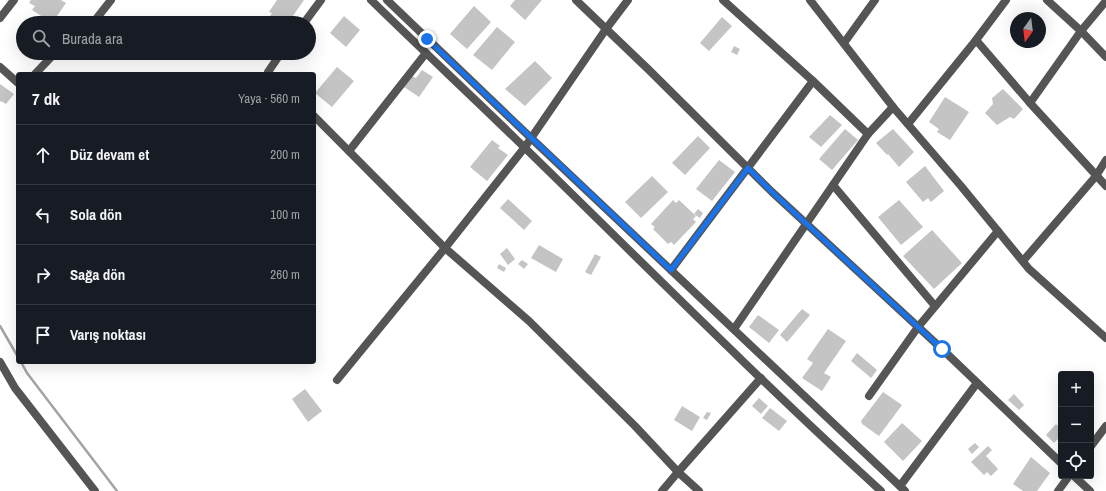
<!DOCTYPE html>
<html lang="tr">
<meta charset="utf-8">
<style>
body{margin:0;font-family:"Archivo Narrow",sans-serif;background:#242831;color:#f1f3f6}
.controls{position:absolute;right:12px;bottom:12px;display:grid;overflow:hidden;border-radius:4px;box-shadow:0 4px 16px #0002}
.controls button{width:36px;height:36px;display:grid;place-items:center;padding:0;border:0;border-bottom:1px solid #363941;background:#171b24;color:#f1f3f6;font:20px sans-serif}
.compass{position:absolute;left:1010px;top:12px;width:36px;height:36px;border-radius:50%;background:#171b24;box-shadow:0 4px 16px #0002;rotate:194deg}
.stop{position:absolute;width:12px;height:12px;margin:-9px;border:3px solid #1a73e8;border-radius:50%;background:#fff}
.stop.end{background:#1a73e8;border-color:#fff;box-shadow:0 1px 4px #0008}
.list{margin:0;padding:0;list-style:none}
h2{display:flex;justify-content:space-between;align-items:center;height:52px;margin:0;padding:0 16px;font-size:17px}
h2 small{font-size:13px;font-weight:400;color:#9ea1a6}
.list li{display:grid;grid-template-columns:26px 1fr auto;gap:12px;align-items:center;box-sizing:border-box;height:60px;padding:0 16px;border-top:1px solid #363941}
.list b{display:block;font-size:15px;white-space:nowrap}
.list em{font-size:13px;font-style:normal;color:#9ea1a6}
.icon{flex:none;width:22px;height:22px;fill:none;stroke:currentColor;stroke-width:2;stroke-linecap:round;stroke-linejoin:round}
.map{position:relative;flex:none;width:1106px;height:491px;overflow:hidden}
.search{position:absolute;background:#171b24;box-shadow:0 4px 16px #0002;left:16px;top:16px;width:300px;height:44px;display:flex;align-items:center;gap:10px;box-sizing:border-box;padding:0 14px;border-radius:22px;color:#9ea1a6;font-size:15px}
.panel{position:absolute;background:#171b24;box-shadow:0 4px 16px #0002;left:16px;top:72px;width:300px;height:292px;border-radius:4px}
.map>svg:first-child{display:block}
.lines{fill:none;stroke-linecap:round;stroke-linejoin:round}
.stream{stroke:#a3a3a3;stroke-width:2.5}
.building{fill:#c4c4c4}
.minor{stroke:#555;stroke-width:8}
.tertiary{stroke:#555;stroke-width:8}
.route{stroke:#1a73e8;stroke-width:5}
</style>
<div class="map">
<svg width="1106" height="491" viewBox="0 0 1106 491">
<rect width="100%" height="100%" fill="#fff"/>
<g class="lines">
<g class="stream">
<path d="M 0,326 L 18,357"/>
<path d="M 21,362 L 27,373 L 117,491"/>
</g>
</g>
<g class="building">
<path d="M 31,0 L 61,0 L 66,3 L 52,23 L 32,10 L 35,6 L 29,3 Z"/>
<path d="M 277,0 L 304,0 L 288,23 L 268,23 L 266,22 L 272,13 L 269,12 Z"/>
<path d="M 515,0 L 542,0 L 525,20 L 510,6 Z"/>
<path d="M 474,6 L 491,22 L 467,49 L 450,34 Z"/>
<path d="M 344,16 L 360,30 L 346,47 L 330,33 Z"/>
<path d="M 722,17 L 732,26 L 709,51 L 700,43 Z"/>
<path d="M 497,27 L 515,42 L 492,70 L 473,55 Z"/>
<path d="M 734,46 L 740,49 L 737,55 L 731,52 Z"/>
<path d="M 535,61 L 552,78 L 525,106 L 505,89 Z"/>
<path d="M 337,67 L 354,81 L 332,107 L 315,93 Z"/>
<path d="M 422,70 L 433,77 L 419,97 L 404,87 L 412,76 L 416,78 Z"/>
<path d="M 0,84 L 14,94 L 6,104 L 1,101 L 0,102 Z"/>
<path d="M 1003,89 L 1023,109 L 1014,119 L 1010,117 L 997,125 L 985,113 L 993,104 L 992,98 Z"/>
<path d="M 945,97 L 969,112 L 950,140 L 937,132 L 939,129 L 929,122 Z"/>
<path d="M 830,115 L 842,125 L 821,147 L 809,137 Z"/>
<path d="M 845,129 L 858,140 L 832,170 L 819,159 Z"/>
<path d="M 893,129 L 914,152 L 899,167 L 888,154 L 887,155 L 876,143 Z"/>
<path d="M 698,136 L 710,148 L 685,175 L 672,163 Z"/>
<path d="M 492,140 L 500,146 L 498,148 L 508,155 L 487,181 L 470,167 Z"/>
<path d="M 719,160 L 735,172 L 712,201 L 696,189 Z"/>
<path d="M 925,166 L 944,191 L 931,202 L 928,198 L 923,202 L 906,182 Z"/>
<path d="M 652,176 L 668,192 L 641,218 L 625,202 Z"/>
<path d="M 508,199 L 532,221 L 524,230 L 500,208 Z"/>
<path d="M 673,200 L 676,203 L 679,200 L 696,216 L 693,219 L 696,222 L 674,245 L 671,242 L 668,244 L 653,229 L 655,227 L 651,224 Z"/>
<path d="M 899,200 L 923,227 L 901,245 L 878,217 Z"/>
<path d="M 698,209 L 703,213 L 700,218 L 694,214 Z"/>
<path d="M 932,230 L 962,263 L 934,289 L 903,256 Z"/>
<path d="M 539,245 L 563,259 L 556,272 L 531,258 Z"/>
<path d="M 507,248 L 515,259 L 508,265 L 500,254 Z"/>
<path d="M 595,254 L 601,257 L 591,275 L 585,272 Z"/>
<path d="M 522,260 L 528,264 L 524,269 L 518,264 Z"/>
<path d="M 499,264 L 506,268 L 504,272 L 497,268 Z"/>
<path d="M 802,309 L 810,315 L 787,342 L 780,335 Z"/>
<path d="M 758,315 L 779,330 L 769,343 L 749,327 Z"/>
<path d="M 828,329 L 846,341 L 824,373 L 831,377 L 822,391 L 802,378 L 813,363 L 807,359 Z"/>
<path d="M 857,353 L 877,370 L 871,378 L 851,361 Z"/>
<path d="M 305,389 L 322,411 L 308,422 L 292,399 Z"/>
<path d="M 883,392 L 902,405 L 879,436 L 862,424 L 861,421 Z"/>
<path d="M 1014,394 L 1024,405 L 1019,410 L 1008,400 Z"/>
<path d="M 759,398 L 768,406 L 761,414 L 752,406 Z"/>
<path d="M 682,406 L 700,417 L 692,431 L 674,420 Z"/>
<path d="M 770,408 L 787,421 L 779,431 L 762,418 Z"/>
<path d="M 707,412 L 711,413 L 707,420 L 703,418 Z"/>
<path d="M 902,423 L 922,441 L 903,461 L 884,442 Z"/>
<path d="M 1056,424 L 1061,429 L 1061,436 L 1054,443 L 1046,435 Z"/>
<path d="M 975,443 L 979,447 L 972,454 L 968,449 Z"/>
<path d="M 988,446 L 992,450 L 986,456 L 998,469 L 991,476 L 987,472 L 984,475 L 971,462 Z"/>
<path d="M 1031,457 L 1050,473 L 1037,491 L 1023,491 L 1013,484 Z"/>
</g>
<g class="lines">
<g class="minor">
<path d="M 576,0 L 649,70 L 772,192 L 942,349 L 1061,463"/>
<path d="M 723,0 L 813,81 L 868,134"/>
<path d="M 810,0 L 893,107 L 961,186 L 1029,269 L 1106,338"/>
<path d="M 1047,0 L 1081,31 L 1106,57"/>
<path d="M 0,18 L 14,0"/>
<path d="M 93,23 L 111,0"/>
<path d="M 304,23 L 321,0"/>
<path d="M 976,40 L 1030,103 L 1106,186"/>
<path d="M 844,43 L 875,0"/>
<path d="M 0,67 L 18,83"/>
<path d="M 35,74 L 55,53"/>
<path d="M 270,74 L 268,72 L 281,53"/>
<path d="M 1030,103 L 1081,31 L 1106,1"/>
<path d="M 314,116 L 445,248 L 529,321 L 635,426 L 678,472 L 699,491"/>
<path d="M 908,124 L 976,40 L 1006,0"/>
<path d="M 349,151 L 426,53"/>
<path d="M 833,185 L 935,306"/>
<path d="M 1023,261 L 1096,176 L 1106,160"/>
<path d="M 671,270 L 813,81"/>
<path d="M 734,329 L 868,134 L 893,107"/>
<path d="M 0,362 L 15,388 L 95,491"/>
<path d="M 337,380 L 445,248 L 525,147 L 606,29 L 628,0"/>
<path d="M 869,396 L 918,327 L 998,231"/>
<path d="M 1091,446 L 1106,426"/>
<path d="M 1074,476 L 1090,491"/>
<path d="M 900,486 L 977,383"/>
<path d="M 662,491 L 678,472 L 761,378"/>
<path d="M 1058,491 L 1069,476"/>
</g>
<g class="tertiary">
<path d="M 371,0 C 422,50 474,98 525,148 C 643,263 759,380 881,491"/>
<path d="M 387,0 L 531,138 L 905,491"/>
</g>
</g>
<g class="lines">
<path class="route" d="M 427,39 L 671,270 L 748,168 L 772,192 L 942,349"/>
</g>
</svg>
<div class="controls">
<button>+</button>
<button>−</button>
<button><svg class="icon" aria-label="locate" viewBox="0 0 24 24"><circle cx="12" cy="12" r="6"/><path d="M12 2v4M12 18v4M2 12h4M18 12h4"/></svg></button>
</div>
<svg class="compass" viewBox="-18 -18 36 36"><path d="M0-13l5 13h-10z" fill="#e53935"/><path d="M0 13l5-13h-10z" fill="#9ea1a6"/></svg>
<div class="stop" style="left:942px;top:349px"></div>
<div class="stop end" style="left:427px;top:39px"></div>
<div class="search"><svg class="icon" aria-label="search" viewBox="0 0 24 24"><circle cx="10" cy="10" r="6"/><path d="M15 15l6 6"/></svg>Burada ara</div>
<section class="panel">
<h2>7 dk<small>Yaya · 560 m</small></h2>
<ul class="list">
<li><svg class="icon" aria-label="ahead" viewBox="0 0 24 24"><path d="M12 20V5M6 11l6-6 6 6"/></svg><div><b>Düz devam et</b></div><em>200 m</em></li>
<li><svg class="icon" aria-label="left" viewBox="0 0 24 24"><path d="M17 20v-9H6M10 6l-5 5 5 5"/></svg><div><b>Sola dön</b></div><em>100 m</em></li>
<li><svg class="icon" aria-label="right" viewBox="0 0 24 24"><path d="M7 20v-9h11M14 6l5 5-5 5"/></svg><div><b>Sağa dön</b></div><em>260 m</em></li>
<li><svg class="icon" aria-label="arrive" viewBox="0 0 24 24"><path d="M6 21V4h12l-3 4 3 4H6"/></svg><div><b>Varış noktası</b></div></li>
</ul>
</section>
</div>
